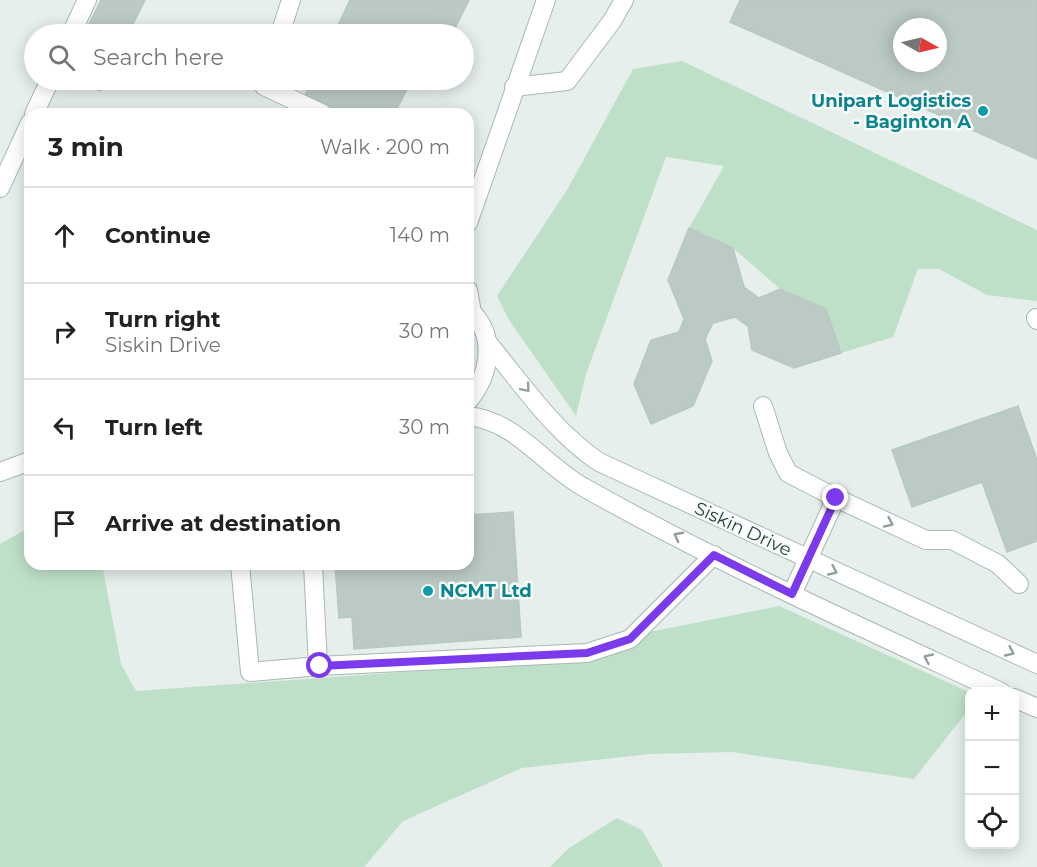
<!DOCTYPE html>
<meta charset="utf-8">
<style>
body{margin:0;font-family:Montserrat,sans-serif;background:#f6f6f6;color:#222}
.controls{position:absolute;right:18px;bottom:18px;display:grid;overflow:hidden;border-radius:12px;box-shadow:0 3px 15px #0003}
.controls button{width:54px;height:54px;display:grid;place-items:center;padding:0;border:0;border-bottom:2px solid #e0e0e0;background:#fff;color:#222;font:30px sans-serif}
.compass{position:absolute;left:893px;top:18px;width:54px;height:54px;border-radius:50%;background:#fff;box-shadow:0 3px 15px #0003;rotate:98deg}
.stop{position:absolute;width:18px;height:18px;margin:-14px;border:4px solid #7c3aed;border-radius:50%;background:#fff}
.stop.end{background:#7c3aed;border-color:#fff;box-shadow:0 2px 6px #0008}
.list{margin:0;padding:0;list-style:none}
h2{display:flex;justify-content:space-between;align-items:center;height:78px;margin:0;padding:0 24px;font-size:26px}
h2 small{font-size:20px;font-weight:400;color:#767676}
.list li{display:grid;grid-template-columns:39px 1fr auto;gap:18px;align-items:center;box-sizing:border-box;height:96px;padding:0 24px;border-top:2px solid #e0e0e0}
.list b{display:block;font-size:22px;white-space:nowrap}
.list p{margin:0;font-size:20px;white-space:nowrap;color:#767676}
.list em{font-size:20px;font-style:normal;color:#767676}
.icon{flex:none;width:33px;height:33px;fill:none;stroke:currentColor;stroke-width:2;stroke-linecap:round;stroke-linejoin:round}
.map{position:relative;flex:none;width:1037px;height:867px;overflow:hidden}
.search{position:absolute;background:#fff;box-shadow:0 3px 15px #0003;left:24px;top:24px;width:450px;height:66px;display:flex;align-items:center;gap:15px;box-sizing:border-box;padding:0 21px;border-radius:33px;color:#767676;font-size:22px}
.panel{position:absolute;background:#fff;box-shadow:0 3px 15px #0003;left:24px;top:108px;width:450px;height:462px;border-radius:18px}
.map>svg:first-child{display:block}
.green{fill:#bfe0c8}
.building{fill:#bbcac4;stroke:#b8c9c2;stroke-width:1.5;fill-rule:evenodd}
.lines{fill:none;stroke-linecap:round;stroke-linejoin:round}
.minor-casing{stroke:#a8b8b2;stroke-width:20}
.minor{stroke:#fff;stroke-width:18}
.oneway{stroke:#92a09c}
.route{stroke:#7c3aed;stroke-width:8}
.culture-dot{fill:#0f9aa8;stroke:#f7fbf9;stroke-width:2}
.labels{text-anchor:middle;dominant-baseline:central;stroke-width:5;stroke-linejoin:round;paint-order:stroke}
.culture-label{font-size:18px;font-weight:bold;fill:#0d838f;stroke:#f7fbf9;text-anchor:end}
.street-label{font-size:18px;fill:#24423a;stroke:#f7fbf9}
</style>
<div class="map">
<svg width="1037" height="867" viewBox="0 0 1037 867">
<rect width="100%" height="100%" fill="#e6efeb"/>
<g class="green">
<path d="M 682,61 L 1037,230 L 1037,301 L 987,295 L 939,269 L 918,269 L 893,337 L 841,353 L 826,309 L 780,289 L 733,248 L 689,228 L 724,166 L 666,157 L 586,374 L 576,416 L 509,320 L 497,296 L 567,190 L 633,69 Z"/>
<path d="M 30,527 L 30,564 L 102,564 L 121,664 L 136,691 L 476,667 L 779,606 L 969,692 L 969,709 L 914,779 L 732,752 L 650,754 L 522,768 L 403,821 L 364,867 L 0,867 L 0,544 Z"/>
<path d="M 617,818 L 642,830 L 663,867 L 550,867 L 569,848 Z"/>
</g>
<g class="building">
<path d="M 101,0 L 145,0 L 128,34 L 84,34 Z"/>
<path d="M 350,0 L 469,0 L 452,34 L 437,31 L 435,34 L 334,34 Z"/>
<path d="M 740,0 L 1037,0 L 1037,159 L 730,22 ZM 902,27 L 938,27 L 938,63 L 902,63 Z"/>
<path d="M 76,80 L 105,80 L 100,91 Z"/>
<path d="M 312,80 L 412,80 L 394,114 L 345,114 L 305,95 Z"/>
<path d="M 689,228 L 733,248 L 744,287 L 759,298 L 780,289 L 826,309 L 841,353 L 794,368 L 752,350 L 748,326 L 735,317 L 713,323 L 705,339 L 712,361 L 693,406 L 651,424 L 634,384 L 651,340 L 679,332 L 684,319 L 668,280 Z"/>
<path d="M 1018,406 L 1037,460 L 1037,541 L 1007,552 L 982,482 L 912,507 L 892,450 Z"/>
<path d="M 513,512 L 521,637 L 354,649 L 352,617 L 339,618 L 335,564 L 468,564 L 468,515 Z"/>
</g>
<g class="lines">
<defs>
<g id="minor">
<path d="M 71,34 L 87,0"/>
<path d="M 280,34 L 291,0"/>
<path d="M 266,80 L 264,86 L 323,114"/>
<path d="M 514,87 L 567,81 L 612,21 L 624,0"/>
<path d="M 34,114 L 50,80"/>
<path d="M 0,188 L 30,123"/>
<path d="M 468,223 L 546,0"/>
<path d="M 468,290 L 472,313"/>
<path d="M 468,309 C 498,334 490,375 468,401"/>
<path d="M 1036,318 L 1037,320"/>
<path d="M 488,343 C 522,384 554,432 599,462 L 1037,664"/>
<path d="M 763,406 L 778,453 L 788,473 L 836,498 L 792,594"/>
<path d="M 468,416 C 517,421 543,465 585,488 C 720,564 861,627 1001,692"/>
<path d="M 0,472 L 30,461"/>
<path d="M 836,498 L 926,540 L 952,540 L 998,564 L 1019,584"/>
<path d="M 240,564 L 250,672 L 320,666"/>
<path d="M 313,564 L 318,666 L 587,653 L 630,639 L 714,555"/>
<path d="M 1014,698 L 1037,708"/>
</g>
</defs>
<use href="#minor" class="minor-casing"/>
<use href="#minor" class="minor"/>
</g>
<defs><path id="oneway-chevron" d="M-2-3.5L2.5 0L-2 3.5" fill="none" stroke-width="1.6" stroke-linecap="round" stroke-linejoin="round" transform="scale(1.5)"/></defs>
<g class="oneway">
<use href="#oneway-chevron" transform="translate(526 388) rotate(50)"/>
<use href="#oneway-chevron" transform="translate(889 523) rotate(25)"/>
<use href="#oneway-chevron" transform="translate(678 536) rotate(-152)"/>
<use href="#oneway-chevron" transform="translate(833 571) rotate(25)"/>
<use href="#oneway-chevron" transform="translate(1010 652) rotate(25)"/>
<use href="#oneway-chevron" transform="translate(928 658) rotate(-155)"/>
</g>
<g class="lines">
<path class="route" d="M 320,666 L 587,653 L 630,639 L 714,555 L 792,594 L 836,498"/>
</g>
<g class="culture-dot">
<circle cx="983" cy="111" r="6"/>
<circle cx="428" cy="591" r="6"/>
</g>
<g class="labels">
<g class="culture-label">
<text x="971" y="101">Unipart Logistics<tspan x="971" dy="21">- Baginton A</tspan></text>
<text x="440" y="591" text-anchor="start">NCMT Ltd</text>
</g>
<g class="street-label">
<text transform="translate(743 529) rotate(25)">Siskin Drive</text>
</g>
</g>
</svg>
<div class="controls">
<button>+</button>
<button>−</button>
<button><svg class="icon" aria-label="locate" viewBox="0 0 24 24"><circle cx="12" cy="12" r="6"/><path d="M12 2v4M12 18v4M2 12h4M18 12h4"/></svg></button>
</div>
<svg class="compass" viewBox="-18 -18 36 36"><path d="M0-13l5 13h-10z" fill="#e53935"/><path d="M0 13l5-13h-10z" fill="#767676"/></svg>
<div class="stop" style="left:320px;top:666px"></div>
<div class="stop end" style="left:836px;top:498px"></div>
<div class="search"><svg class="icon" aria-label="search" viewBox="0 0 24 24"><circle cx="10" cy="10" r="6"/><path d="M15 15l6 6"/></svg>Search here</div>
<section class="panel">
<h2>3 min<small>Walk · 200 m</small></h2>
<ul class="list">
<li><svg class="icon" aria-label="ahead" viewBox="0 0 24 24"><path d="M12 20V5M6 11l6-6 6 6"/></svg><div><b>Continue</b></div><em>140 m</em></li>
<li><svg class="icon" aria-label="right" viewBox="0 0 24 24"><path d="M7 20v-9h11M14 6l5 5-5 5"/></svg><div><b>Turn right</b><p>Siskin Drive</p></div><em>30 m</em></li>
<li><svg class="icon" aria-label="left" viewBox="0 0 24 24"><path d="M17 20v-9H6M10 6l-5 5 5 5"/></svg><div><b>Turn left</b></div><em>30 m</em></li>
<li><svg class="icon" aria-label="arrive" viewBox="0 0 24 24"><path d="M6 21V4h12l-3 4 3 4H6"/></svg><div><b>Arrive at destination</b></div></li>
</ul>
</section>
</div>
